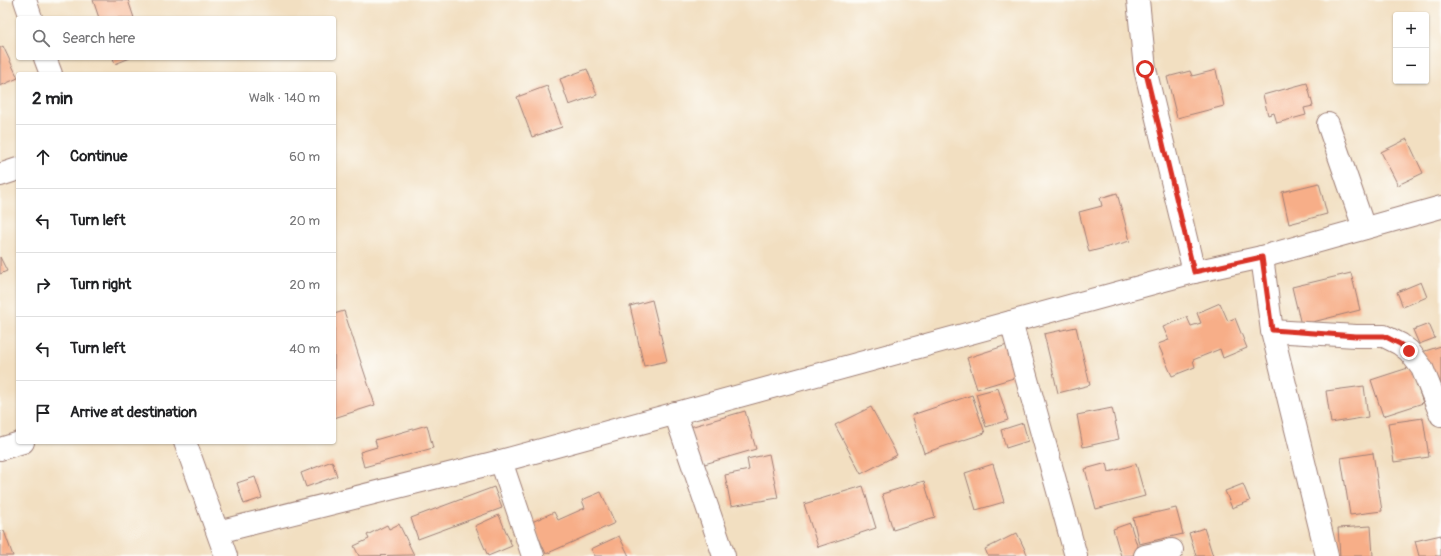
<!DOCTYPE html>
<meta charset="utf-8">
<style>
body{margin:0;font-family:Pangolin,sans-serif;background:#f6f6f6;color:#202124}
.controls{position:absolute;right:12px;top:12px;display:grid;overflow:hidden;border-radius:4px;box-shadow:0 1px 3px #0004}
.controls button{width:36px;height:36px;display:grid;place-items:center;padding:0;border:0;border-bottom:1px solid #e0e0e0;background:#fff;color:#202124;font:20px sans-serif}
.stop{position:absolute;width:12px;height:12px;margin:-9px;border:3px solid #d93025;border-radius:50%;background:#fff}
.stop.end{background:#d93025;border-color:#fff;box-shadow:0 1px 4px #0008}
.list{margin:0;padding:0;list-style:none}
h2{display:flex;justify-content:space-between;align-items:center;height:52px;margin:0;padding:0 16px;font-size:17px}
h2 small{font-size:13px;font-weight:400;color:#757577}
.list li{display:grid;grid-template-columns:26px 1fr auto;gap:12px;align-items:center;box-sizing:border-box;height:64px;padding:0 16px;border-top:1px solid #e0e0e0}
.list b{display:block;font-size:15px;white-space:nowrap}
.list em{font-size:13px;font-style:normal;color:#757577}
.icon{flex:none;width:22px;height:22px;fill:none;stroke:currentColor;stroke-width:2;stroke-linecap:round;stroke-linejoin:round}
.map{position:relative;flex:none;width:1441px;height:556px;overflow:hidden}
.search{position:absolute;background:#fff;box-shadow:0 1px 3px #0004;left:16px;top:16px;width:320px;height:44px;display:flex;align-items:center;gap:10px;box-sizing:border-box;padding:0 14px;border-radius:4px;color:#757577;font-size:15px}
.panel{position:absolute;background:#fff;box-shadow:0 1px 3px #0004;left:16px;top:72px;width:320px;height:372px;border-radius:4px}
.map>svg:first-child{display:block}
.building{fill:#f7ae88}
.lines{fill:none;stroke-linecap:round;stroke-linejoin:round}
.minor-casing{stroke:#9e7f76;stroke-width:24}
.minor{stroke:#fff;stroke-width:22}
.route{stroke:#d93025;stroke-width:5}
</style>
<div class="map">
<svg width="1441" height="556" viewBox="0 0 1441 556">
<rect width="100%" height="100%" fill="#fdfcf7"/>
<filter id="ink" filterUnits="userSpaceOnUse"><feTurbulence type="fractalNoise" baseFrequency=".025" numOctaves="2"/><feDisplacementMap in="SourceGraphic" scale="8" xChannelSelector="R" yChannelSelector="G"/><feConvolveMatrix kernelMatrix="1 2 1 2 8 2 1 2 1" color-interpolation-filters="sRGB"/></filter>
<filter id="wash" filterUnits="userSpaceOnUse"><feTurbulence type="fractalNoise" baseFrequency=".012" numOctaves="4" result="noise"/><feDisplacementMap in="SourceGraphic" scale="16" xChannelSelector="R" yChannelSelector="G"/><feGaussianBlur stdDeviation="0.9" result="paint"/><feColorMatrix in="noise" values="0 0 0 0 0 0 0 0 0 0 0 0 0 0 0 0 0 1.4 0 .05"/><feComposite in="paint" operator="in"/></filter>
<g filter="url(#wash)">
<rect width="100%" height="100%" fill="#f2dfc1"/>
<g id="blocks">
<g class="building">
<path d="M 93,0 L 128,0 L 134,18 L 99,18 Z"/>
<path d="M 3,46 L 18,78 L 0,86 L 0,48 Z"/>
<path d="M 113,58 L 130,58 L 115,64 Z"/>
<path d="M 587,69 L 597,95 L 569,105 L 560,79 Z"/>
<path d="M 1216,70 L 1224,106 L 1177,118 L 1167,77 L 1190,71 L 1192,76 Z"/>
<path d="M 1307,83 L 1313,106 L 1304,108 L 1306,115 L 1277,123 L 1274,113 L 1268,115 L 1263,95 Z"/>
<path d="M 547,86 L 562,127 L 532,137 L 517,97 Z"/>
<path d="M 1407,139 L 1423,173 L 1398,185 L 1381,152 Z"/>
<path d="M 1319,183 L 1327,214 L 1289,224 L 1282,192 Z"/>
<path d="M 1117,193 L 1130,241 L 1089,252 L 1079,212 L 1102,206 L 1100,198 Z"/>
<path d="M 0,257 L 7,271 L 0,274 Z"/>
<path d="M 1351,273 L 1360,310 L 1301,325 L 1292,287 Z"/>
<path d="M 1421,282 L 1427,297 L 1403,307 L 1397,292 Z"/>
<path d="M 652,300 L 667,361 L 644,366 L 630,306 Z"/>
<path d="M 1220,303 L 1228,321 L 1235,318 L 1247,348 L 1223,358 L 1220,349 L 1193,360 L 1195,367 L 1172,376 L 1158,344 L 1169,340 L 1163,327 L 1187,317 L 1191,326 L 1201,323 L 1197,313 Z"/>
<path d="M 344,311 L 375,405 L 334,418 L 334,314 Z"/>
<path d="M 1429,324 L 1435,338 L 1419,344 L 1413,330 Z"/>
<path d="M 1076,327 L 1090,385 L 1058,393 L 1044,334 Z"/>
<path d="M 1007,345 L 1017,377 L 977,389 L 967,358 Z"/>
<path d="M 1441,346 L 1441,388 L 1422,352 Z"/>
<path d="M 1411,367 L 1423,403 L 1383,416 L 1371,380 Z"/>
<path d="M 1364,386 L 1368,417 L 1331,423 L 1326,391 Z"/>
<path d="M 998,388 L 1008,420 L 986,427 L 976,394 Z"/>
<path d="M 972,395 L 985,433 L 924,453 L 912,415 Z"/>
<path d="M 871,407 L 897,455 L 861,474 L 835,425 Z"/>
<path d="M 1112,408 L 1119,439 L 1083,447 L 1077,415 Z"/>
<path d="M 745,411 L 756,449 L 701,465 L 690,427 Z"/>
<path d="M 1423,418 L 1429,457 L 1394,462 L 1388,423 Z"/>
<path d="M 1023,423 L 1028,441 L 1006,448 L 1001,430 Z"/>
<path d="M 427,425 L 433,448 L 364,467 L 360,452 L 377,447 L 375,440 Z"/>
<path d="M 1373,453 L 1382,511 L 1350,515 L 1341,458 Z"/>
<path d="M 769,454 L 778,498 L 731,506 L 725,475 L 749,470 L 747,459 Z"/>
<path d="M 332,461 L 337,476 L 306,487 L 301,473 Z"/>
<path d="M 1107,463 L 1109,472 L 1136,464 L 1145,496 L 1096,509 L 1085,469 Z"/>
<path d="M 993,464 L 1004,502 L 976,510 L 965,473 Z"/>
<path d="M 255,477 L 262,498 L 244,504 L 237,483 Z"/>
<path d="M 924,481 L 935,517 L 893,530 L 882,494 Z"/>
<path d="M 1243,484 L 1250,501 L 1232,508 L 1225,491 Z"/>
<path d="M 863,486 L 876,528 L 818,547 L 804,504 Z"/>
<path d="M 494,487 L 502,508 L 418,539 L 411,518 Z"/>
<path d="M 601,492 L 615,523 L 546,554 L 532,522 L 554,512 L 558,520 L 585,508 L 582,500 Z"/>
<path d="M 1176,508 L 1183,534 L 1139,544 L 1133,518 Z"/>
<path d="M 499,515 L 512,546 L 488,556 L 475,526 Z"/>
<path d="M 1130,523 L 1140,555 L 1121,556 L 1113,529 Z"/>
<path d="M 399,524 L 414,555 L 359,556 L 354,546 L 369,539 L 367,535 L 387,525 L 389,529 Z"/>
<path d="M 1371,526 L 1373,556 L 1340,556 L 1338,528 Z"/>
<path d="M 1204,528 L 1213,556 L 1196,556 L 1189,533 Z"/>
<path d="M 4,531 L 13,556 L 0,556 L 0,532 Z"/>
<path d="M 1017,533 L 1028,556 L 988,556 L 985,549 Z"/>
<path d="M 1441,535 L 1441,556 L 1419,556 L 1415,541 Z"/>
<path d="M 619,536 L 629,556 L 595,556 L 591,549 Z"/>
</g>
</g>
</g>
<g filter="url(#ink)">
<use href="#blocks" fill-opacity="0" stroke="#9e7f76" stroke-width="1"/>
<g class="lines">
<defs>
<g id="minor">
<path d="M 25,0 L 31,18"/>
<path d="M 1138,0 L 1145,69 L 1194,272"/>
<path d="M 45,58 L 51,74"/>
<path d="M 1328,124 L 1364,228"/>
<path d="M 0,175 L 18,169"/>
<path d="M 1262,257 L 1272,331 L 1327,556"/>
<path d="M 1011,322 L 1076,556"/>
<path d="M 1272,331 L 1356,336 L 1384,336 L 1400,344 L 1409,351 L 1422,368 L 1441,415"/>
<path d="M 675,413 L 724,556"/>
<path d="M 185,442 L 226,556"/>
<path d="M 0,449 L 23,442"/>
<path d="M 501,461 L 533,556"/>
<path d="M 218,532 L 501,461 L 1194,272 L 1262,257 L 1441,207"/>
<path d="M 1145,556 L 1172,550"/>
</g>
</defs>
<use href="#minor" class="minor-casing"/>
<use href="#minor" class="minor"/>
</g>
</g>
<g class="lines" filter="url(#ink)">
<path class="route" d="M 1145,69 L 1194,272 L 1262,257 L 1272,330 L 1356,336 L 1384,336 L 1400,344 L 1409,351"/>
</g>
</svg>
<div class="controls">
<button>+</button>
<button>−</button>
</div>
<div class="stop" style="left:1145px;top:69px"></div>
<div class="stop end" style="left:1409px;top:351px"></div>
<div class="search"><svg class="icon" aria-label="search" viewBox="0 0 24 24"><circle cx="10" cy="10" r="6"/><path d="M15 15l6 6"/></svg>Search here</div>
<section class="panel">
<h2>2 min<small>Walk · 140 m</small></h2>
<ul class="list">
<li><svg class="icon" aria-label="ahead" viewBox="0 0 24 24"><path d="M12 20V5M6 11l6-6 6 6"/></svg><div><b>Continue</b></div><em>60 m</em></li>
<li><svg class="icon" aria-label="left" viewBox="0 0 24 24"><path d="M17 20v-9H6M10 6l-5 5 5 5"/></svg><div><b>Turn left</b></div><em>20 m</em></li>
<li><svg class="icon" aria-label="right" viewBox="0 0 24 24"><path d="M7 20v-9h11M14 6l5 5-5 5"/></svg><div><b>Turn right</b></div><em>20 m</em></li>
<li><svg class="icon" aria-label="left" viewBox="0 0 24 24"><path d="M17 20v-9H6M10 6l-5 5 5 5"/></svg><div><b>Turn left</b></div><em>40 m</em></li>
<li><svg class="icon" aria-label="arrive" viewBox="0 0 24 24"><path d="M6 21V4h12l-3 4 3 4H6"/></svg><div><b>Arrive at destination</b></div></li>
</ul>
</section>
</div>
